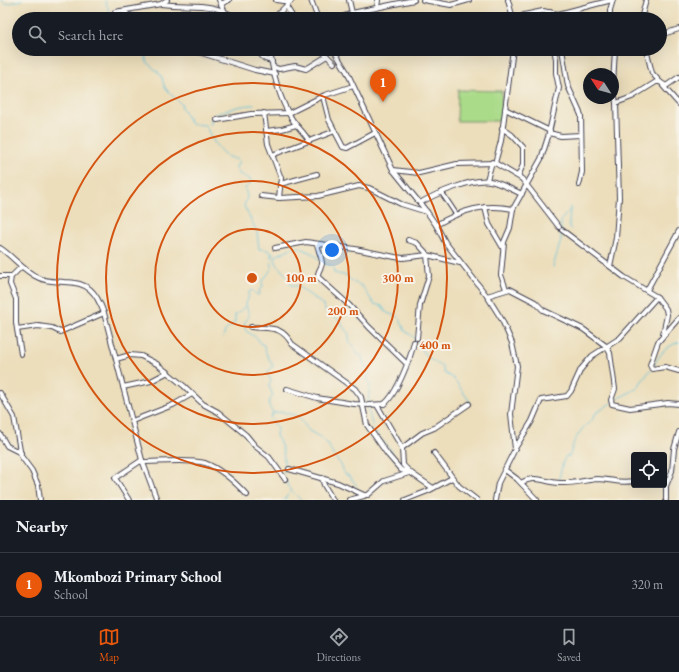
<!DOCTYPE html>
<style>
body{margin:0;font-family:"EB Garamond",serif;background:#20242c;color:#f1f3f6}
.controls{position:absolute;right:12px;bottom:12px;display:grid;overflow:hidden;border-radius:4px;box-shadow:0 4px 16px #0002}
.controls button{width:36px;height:36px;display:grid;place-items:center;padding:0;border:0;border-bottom:1px solid #363941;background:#171b24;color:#f1f3f6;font:20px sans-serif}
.compass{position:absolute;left:583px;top:68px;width:36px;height:36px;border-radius:50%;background:#171b24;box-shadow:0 4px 16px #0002;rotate:306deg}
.you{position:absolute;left:332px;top:250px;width:14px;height:14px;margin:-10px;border:3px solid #fff;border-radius:50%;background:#1a73e8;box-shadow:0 0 0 6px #1a73e833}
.badge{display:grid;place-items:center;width:26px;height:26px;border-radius:50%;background:#ea580c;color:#fff;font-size:13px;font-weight:700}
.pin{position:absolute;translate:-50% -33px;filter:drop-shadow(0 1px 2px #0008)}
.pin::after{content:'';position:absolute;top:21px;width:14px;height:12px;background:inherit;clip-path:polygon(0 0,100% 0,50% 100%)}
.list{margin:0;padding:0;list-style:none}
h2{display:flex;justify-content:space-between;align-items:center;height:52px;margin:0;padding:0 16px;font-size:17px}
h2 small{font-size:13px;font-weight:400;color:#9ea1a6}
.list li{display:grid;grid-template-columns:26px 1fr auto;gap:12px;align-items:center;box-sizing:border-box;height:64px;padding:0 16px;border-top:1px solid #363941}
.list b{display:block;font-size:15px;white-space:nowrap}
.list p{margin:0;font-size:13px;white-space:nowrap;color:#9ea1a6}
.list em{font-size:13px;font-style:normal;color:#9ea1a6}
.icon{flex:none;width:22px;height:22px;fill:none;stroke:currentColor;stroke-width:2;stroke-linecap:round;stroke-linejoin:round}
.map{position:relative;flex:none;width:679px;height:500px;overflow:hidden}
.search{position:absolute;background:#171b24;box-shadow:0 4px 16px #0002;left:12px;right:12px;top:12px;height:44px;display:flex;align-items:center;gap:10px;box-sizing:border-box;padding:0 14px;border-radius:22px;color:#9ea1a6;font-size:15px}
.sheet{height:116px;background:#171b24}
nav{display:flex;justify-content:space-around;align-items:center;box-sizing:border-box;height:56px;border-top:1px solid #363941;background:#171b24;font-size:11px;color:#9ea1a6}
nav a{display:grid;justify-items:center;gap:2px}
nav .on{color:#ea580c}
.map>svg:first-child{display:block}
.green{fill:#aadb89;stroke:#667e62}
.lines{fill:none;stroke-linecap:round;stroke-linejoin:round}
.stream{stroke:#5dc0db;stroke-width:1}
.minor-casing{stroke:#403e4e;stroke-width:6}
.minor{stroke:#fff;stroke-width:4}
.ring{fill:none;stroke:#d45411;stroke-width:2}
.centre{fill:#d45411;stroke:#f7f3e8;stroke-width:2}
.ring-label{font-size:12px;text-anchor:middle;font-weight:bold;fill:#d45411;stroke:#f7f3e8;stroke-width:4;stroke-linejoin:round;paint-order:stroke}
</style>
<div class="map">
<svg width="679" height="500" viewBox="0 0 679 500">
<rect width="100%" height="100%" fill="#f7f3e8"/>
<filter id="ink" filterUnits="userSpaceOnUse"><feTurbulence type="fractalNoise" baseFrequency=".025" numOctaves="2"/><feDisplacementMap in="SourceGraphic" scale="8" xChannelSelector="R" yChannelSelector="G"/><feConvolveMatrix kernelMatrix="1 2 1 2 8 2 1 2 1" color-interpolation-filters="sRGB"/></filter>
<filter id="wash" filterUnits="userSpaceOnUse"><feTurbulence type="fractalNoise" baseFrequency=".012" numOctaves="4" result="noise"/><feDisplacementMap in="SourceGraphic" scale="16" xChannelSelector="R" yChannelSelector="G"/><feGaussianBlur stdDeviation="0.9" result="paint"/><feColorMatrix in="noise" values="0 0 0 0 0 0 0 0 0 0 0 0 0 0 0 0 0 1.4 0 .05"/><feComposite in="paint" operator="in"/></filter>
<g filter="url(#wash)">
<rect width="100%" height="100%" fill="#ecdebb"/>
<path class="green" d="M 458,90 L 502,91 L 501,121 L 457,121 Z"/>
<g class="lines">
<g class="stream">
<path d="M 2,0 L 5,4 L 22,0"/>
<path d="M 105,0 L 112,19"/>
<path d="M 110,15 L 120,16 L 126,19"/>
<path d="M 143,49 L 147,62 L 161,75 L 165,88 L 182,105 L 182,108 L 191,124 L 205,125 C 211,136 216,149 227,156 C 231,159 236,158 239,161 L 236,167 L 239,174 L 250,179 L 251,183 L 245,188 L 247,197 L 244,206 L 257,232 L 259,249 L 268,250 L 275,256 C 274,268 290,274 291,285 L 299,287 L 322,304 L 327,313 L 341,321 L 343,327 L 349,334 L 349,341 L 354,346 L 355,352 L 362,356 L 364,365 L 370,372 L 367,378 L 370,384 L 368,403"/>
<path d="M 207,127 L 211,124 L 211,118 C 216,112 244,104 254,105"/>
<path d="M 570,207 L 569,225 L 571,229"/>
<path d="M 276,256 L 289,249 L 299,247 L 315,255 L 320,261"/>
<path d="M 324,264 L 333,267 L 334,273 L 347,276 L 353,282 L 362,286 L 374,304 L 382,306 L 387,313 L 399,317 L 405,331 L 415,338 L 426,356 L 442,367 L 444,373 L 454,379 L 470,402"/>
<path d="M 553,267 L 561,240 L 561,220 L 570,210"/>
<path d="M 246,304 L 249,316 L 244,324 L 246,331 L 257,338 L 261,344 L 264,345 L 266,353 L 273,366 L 267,374 L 271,380 L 269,386 L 273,396 C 267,402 268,406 273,413"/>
<path d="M 223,338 L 225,331 L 235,322 L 235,315 C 244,309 248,303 249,292 L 252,290 L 257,295 L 260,294 L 259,290 L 263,287 L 262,282 L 272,268 L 271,254"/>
<path d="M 653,367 C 659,355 666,346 679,342"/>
<path d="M 613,401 L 636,389 L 651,369"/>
<path d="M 368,407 C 370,417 371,424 376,433 C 380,442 392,446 393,456 C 395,459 401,467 404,469"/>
<path d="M 273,413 L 283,412 L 298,416 L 309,431 L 322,438 L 329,446 L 333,455 L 342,466 L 344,473 L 350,477 L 357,486"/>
<path d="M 273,413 L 270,418 L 277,428 L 276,436 C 284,446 285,461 284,474"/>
<path d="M 286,480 L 288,487 L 301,500"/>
<path d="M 558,482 C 560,476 563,459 566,456 L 570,456 C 572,444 576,437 583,428 C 588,422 592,423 595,414 L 611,403"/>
<path d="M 284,500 L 291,491"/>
</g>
</g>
</g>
<g filter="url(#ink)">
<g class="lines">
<defs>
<g id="minor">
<path d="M 219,0 L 224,10"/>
<path d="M 276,0 L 290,2"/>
<path d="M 311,0 L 318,19"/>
<path d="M 349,0 L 352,13"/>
<path d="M 423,0 L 451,5 L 469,0"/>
<path d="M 508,0 L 513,19"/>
<path d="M 161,4 C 192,8 210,0 238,19"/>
<path d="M 221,4 L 229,0"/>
<path d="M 286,6 L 294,19"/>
<path d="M 377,8 L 378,0"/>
<path d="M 121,11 L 137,19"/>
<path d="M 115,12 L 161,4 L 167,0"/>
<path d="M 550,12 L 551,19"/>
<path d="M 273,19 L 292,0"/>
<path d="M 337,19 L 352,13 L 414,0"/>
<path d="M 518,19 L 524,15 L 543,11 L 558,14 L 612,0"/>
<path d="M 610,19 L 610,10 L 613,0"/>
<path d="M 641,19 L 646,0"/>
<path d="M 660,35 L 679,29"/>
<path d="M 189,49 L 255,70 L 275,74"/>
<path d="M 255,49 L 265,59 L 272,61"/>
<path d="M 270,49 C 272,71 280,101 292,119 C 297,127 304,132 309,141"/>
<path d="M 320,49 L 334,63"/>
<path d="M 333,49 L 347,72 L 393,170 L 427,212 L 436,225 L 445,242 L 487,296 L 502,320 L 512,343 L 517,366 L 511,414 L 515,449 L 498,483 L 495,500"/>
<path d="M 562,49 L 568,86 L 581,115 L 582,172 L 579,185"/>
<path d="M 646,49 L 652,73 L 660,82"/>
<path d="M 274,67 L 279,69 L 295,66 L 306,69 L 327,56"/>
<path d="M 663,86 L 679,104"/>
<path d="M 323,96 L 329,120 L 343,147 L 347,148 L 375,133"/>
<path d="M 616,103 L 632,97 L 656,82 L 660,82 L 666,86 L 679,77"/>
<path d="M 505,109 L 550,131"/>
<path d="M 264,113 L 268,144 L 281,178 L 279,198"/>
<path d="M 217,120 L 251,114 L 289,113 L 325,95 L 353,86"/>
<path d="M 502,128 L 512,135 L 523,147 L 523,165 L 518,176"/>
<path d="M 266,131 L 282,129 L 296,125"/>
<path d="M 549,133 L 561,136 L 581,135"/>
<path d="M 272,155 L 335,131"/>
<path d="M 495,163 L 501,141 L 513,49"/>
<path d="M 393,170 L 419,173 L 457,164 L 495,163 L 522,179 L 559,227"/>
<path d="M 487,180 L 492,162"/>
<path d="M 280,184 L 317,174"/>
<path d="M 442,193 L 456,214"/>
<path d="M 261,196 L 279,198 L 318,196 L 359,186 L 369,188 L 401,204 L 427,212"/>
<path d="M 420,203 C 435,194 472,178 490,181 C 501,183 512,190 522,194"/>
<path d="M 485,207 L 489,224 L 503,248"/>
<path d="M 436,225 C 462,210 484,203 513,209"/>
<path d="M 562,230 L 624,277 L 657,297 L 666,309 L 667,315 L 663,334"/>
<path d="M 408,240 L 417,243 L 429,256"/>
<path d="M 317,244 C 318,249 323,262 322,264 C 321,269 317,271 318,277 L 349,305 L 369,327 L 407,364"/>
<path d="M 0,248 C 14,257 23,271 39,278 C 48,282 55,281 64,282 C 89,282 96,292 104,313 L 142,460 L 157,500"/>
<path d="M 275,248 L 306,242 L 355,249 L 395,257 L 403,258 L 427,255 L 460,263"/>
<path d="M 610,266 L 616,238 L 619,198 L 616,103 L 613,85 L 615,49"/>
<path d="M 0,276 L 12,276 L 21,267"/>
<path d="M 11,276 L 10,284 L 16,299 L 16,323 L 21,354"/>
<path d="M 506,289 L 501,275 L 504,242 L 510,228 L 513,209 L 541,159 L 548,137 L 559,88 L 556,73 L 556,59 L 554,49"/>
<path d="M 647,290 L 679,231"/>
<path d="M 487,296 L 510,289 L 535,302 L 543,310 L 583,329 L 606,346 L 610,353 L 615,389 L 611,400 L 612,404 L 630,408 L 668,403 L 679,404"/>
<path d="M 679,318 L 658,342 L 650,365 L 652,369 L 665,367 L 679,371"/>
<path d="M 251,327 C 270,329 281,325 292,344 L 355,389 L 361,397 L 367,425 L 388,455 L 401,470 L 411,473 L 433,488"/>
<path d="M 17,329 L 38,326 L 52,328 L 60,332 L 104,313"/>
<path d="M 417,338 L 420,305 L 429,276 L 427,255"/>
<path d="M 116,359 L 130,355 L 141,356 L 157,364 L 184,386 L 203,404 L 218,412 L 246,435 L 255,446 L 269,457 L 285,479"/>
<path d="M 123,387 L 151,381 L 168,372"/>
<path d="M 287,389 L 317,398 L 354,404 L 369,405 L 384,404 C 396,396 411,357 414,342"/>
<path d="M 0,393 L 14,417 L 21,456 L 32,471 L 38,485 L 40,500"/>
<path d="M 377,405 L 402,448 L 403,465 L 411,473"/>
<path d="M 132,421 L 173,405 L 192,394"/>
<path d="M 0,434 L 7,446 L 21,453"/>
<path d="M 516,447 L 532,421 L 541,400 L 567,396 L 571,391 L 581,369 L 592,356 L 620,338 L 657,297"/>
<path d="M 402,448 L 422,433 L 434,428 L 469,404"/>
<path d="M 434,453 L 459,486 L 477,500"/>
<path d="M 142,462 C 158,462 190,459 205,463 C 221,469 236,483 247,495"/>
<path d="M 289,469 L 338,483 L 364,495 L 368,495 L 384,481 L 409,473"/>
<path d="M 505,470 L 517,479 L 537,500"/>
<path d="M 322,478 L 324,485 L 333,500"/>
<path d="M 521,483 C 535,474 547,483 560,483 C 573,484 585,480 597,479 C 612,479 617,484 634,481"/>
<path d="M 129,500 L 115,478 L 142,460"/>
<path d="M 349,500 L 364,496"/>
<path d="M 405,500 L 428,491 L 452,478"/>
<path d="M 666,500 L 666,486 L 672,471 L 674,449 L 679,432"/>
</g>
</defs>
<use href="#minor" class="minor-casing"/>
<use href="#minor" class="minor"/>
</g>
</g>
<g class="ring">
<circle cx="252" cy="278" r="49"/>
<circle cx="252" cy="278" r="97"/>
<circle cx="252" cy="278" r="146"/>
<circle cx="252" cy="278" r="195"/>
</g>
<circle cx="252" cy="278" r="6" class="centre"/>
<g class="ring-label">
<text x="301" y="282">100 m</text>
<text x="398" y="282">300 m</text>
<text x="343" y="315">200 m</text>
<text x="435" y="349">400 m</text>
</g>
</svg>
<div class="controls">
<button><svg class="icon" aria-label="locate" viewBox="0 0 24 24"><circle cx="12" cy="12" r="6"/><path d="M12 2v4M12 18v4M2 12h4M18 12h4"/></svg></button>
</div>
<svg class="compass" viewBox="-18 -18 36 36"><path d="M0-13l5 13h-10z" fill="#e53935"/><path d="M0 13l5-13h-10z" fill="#9ea1a6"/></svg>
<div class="you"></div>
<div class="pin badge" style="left:383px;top:102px">1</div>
<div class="search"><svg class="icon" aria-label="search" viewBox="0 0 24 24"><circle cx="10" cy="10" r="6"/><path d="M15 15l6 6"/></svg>Search here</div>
</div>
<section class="sheet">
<h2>Nearby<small></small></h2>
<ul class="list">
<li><span class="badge">1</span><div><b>Mkombozi Primary School</b><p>School</p></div><em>320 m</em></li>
</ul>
</section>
<nav>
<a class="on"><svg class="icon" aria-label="map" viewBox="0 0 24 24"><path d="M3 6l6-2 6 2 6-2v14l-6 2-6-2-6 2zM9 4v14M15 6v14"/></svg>Map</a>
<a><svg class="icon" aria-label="directions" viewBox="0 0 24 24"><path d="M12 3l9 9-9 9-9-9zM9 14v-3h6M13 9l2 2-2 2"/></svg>Directions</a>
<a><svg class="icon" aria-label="saved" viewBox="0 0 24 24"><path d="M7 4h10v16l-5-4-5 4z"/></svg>Saved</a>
</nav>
